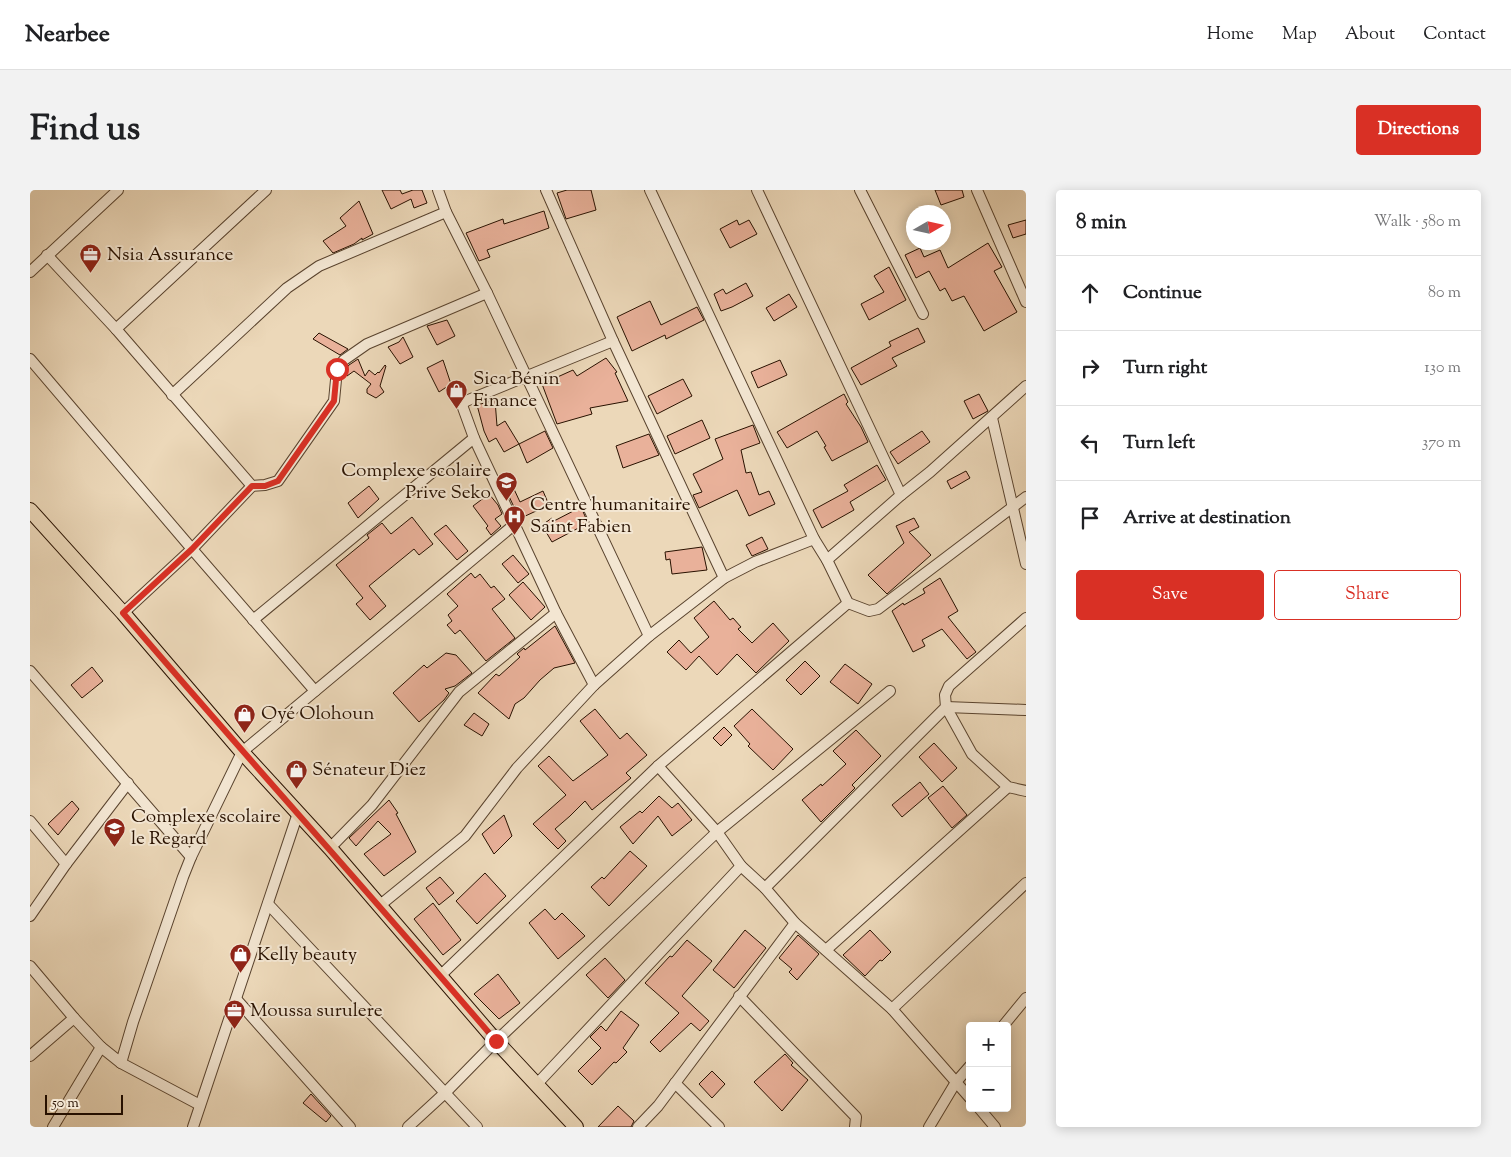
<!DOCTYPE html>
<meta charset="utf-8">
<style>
body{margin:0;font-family:"Sorts Mill Goudy",serif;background:#f2f2f2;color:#202124}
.controls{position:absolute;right:15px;bottom:15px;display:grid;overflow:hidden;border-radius:5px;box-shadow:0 2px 12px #0003}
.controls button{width:45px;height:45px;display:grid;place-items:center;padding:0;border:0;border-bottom:1px solid #e0e0e0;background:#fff;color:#202124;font:25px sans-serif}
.compass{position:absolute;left:876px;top:15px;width:45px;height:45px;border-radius:50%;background:#fff;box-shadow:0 2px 12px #0003;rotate:81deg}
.scale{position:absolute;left:15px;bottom:12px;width:78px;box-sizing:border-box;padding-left:5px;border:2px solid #281100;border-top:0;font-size:14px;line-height:18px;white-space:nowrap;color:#281100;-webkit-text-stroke:4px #f3e6d2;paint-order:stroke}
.stop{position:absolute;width:15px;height:15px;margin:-11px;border:4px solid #d93025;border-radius:50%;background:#fff}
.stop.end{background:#d93025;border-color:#fff;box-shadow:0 1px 5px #0008}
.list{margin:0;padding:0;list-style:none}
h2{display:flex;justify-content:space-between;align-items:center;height:65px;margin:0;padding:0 20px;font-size:21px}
h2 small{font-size:16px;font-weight:400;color:#757577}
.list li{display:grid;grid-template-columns:32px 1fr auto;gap:15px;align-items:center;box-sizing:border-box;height:75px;padding:0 20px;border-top:1px solid #e0e0e0}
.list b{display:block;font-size:19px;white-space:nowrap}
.list em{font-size:16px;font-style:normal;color:#757577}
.actions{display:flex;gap:10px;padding:15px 20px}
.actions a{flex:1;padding:11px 0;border:1px solid #d93025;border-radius:5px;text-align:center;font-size:18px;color:#d93025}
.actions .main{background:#d93025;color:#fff}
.icon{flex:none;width:28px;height:28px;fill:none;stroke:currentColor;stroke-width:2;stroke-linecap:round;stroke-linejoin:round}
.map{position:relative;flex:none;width:996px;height:937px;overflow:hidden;border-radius:5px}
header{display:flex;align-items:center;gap:30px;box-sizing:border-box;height:70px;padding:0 25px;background:#fff;border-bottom:1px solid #e0e0e0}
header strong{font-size:24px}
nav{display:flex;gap:28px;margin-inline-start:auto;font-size:18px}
.intro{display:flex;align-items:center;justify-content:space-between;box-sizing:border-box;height:120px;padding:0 30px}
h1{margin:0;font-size:35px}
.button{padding:12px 22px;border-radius:5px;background:#d93025;color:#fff;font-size:18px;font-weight:700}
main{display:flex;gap:30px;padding:0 30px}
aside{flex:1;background:#fff;border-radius:5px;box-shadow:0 2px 12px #0003}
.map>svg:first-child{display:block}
.building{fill:#e9b19a;stroke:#281100}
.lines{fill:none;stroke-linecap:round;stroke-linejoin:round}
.minor-casing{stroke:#59432e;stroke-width:12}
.major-casing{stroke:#281100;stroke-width:16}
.minor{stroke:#f3e6d2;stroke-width:10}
.major{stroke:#ecd8b9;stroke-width:14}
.route{stroke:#d93025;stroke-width:6}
.labels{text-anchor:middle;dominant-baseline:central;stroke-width:4;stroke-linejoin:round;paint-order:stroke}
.poi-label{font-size:19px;fill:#281100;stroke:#f3e6d2;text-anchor:start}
</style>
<header>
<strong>Nearbee</strong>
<nav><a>Home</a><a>Map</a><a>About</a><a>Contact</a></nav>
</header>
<div class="intro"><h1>Find us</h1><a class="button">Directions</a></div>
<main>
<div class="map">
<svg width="996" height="937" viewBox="0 0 996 937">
<rect width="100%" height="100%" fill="#ecd8b9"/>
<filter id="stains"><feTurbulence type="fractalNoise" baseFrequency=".004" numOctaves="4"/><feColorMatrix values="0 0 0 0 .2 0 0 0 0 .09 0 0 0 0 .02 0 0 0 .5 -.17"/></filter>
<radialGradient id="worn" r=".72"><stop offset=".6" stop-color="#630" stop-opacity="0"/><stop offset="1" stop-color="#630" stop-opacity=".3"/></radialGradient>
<g class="building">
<path d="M 352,0 L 370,0 L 372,4 L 383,0 L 392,0 L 397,13 L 384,18 L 381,9 L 361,19 Z"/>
<path d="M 537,0 L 561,0 L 566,20 L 536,29 L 527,3 Z"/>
<path d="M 905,0 L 932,0 L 934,7 L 911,15 Z"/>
<path d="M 329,11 L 343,44 L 332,50 L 332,48 L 324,54 L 303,63 L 293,51 L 316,36 L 310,28 Z"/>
<path d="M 514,21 L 519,38 L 457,60 L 460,67 L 449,71 L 436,43 L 473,29 L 474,34 Z"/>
<path d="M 707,30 L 709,35 L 719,30 L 727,44 L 700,58 L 690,39 Z"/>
<path d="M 996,30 L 996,44 L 983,48 L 978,35 Z"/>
<path d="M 958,53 L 972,77 L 964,81 L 987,122 L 954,141 L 934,106 L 922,111 L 915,98 L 910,101 L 899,81 L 886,88 L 875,65 L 890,58 L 894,67 L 910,60 L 918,78 Z"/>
<path d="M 859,77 L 876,110 L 839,130 L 831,114 L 854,102 L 844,86 Z"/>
<path d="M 716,93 L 723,106 L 702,117 L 691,121 L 684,104 L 693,99 L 696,104 Z"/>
<path d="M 759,104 L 767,117 L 744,131 L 736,118 Z"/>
<path d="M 620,111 L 631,135 L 667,117 L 674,130 L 636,149 L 635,145 L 602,161 L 587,127 Z"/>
<path d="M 417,130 L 425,146 L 407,155 L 397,136 Z"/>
<path d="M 888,138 L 895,152 L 862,168 L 867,176 L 831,195 L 821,178 L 861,156 L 859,152 Z"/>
<path d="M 289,143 L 318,159 L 310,165 L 283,149 Z"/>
<path d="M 373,147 L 383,167 L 370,174 L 358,157 L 369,152 Z"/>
<path d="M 576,168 L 587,182 L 585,183 L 598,211 L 560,218 L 562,224 L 527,234 L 512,194 L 543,180 L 547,186 Z"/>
<path d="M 328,169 L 335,186 L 339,180 L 345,185 L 348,182 L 349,183 L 355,175 L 356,176 L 350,196 L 354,202 L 346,208 L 337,203 L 337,199 L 341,194 L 324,181 L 317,186 L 314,181 L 319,175 Z"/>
<path d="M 413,170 L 421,194 L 409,202 L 397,178 Z"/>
<path d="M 750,170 L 757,185 L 728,198 L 721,182 Z"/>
<path d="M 653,189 L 662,206 L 627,224 L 618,206 Z"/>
<path d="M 814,204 L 818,212 L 816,214 L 831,237 L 838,252 L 802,271 L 794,257 L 796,256 L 787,241 L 757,258 L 747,242 Z"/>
<path d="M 949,204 L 958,221 L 943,229 L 934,211 Z"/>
<path d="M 465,210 L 467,236 L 475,231 L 489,254 L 474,262 L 466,248 L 459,252 L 454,241 L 447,215 Z"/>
<path d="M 672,230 L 680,248 L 645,264 L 637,246 Z"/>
<path d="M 723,235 L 730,253 L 711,260 L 716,283 L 721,282 L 729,305 L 739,301 L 745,314 L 719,326 L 707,300 L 669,318 L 663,305 L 672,302 L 663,284 L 693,269 L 685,249 Z"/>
<path d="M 515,241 L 523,258 L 497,273 L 489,254 Z"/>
<path d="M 892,241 L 900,252 L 868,274 L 860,262 Z"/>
<path d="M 619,244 L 629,265 L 593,278 L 586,256 Z"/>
<path d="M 847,275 L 856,290 L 820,312 L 824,320 L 792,338 L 783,320 L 818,301 L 814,295 Z"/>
<path d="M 936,281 L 940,288 L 921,299 L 917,291 Z"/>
<path d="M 339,296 L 349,309 L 328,328 L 318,313 Z"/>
<path d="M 483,297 L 490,312 L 513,301 L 519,315 L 491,328 L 486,316 L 484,317 L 476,300 Z"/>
<path d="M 459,304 L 468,315 L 472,324 L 465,329 L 471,336 L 461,345 L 456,338 L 458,336 L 443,316 Z"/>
<path d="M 551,317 L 558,333 L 522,352 L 512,335 L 522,328 L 524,331 Z"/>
<path d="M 382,327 L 403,354 L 389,365 L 384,359 L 339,396 L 356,416 L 340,430 L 326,414 L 333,408 L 306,375 L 339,348 L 337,345 L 352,333 L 361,344 Z"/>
<path d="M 884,328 L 889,337 L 879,342 L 901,365 L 857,404 L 838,385 L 874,353 L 866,336 Z"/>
<path d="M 416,335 L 438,361 L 427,370 L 404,344 Z"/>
<path d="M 732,347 L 738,359 L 722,366 L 716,355 Z"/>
<path d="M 672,357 L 677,380 L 642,384 L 640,369 L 636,370 L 635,362 Z"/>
<path d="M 483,365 L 499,384 L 488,393 L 472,374 Z"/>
<path d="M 441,383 L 445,388 L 450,384 L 461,398 L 464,396 L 475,409 L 462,419 L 485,448 L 456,471 L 430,440 L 425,444 L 417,435 L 422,431 L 418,425 L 428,416 L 417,404 Z"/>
<path d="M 910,388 L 928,421 L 918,427 L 946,462 L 937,469 L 912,439 L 892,450 L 895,456 L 883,462 L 862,421 L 873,413 L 874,415 L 895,403 L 893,399 Z"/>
<path d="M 493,392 L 515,417 L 501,430 L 479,405 Z"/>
<path d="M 684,411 L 700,430 L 703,428 L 711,437 L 708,439 L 722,453 L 743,433 L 759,451 L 726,483 L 707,464 L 687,485 L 669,466 L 656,480 L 637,462 L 649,450 L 661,463 L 679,447 L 664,428 Z"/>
<path d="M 525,436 L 545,473 L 524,478 L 510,490 L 494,508 L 485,514 L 479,529 L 448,503 L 466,484 L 469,486 L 490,467 L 487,464 L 494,458 L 495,460 Z"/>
<path d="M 416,463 L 426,465 L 442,483 L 425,496 L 415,499 L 419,503 L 414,510 L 389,532 L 363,503 L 394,475 L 397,478 Z"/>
<path d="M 775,471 L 790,486 L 771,505 L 756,490 Z"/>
<path d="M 815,474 L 842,494 L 828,514 L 800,492 Z"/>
<path d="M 62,477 L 73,491 L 52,508 L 41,495 Z"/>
<path d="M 565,519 L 590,549 L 597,543 L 617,565 L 596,583 L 601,588 L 562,620 L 555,611 L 540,626 L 525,639 L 536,651 L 528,659 L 503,634 L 536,605 L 508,576 L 519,566 L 543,591 L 578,565 L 550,531 Z"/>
<path d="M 722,519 L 763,559 L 743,580 L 718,556 L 720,554 L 704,536 Z"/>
<path d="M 444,523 L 459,534 L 452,546 L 434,535 Z"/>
<path d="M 694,537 L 702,545 L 691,556 L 683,548 Z"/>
<path d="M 826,540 L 851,566 L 822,595 L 825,598 L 791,632 L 772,610 L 791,594 L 792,596 L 816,574 L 803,561 Z"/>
<path d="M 904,553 L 927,578 L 912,592 L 889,567 Z"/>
<path d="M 890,592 L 899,604 L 872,627 L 862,615 Z"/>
<path d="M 913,596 L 937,625 L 922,638 L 898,608 Z"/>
<path d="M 629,606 L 642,618 L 648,613 L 662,630 L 642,646 L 628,626 L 603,654 L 590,637 L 610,621 L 612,623 Z"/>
<path d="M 359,610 L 368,623 L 366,624 L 386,662 L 354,686 L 334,664 L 361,644 L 348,631 L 326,656 L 319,648 Z"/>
<path d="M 42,611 L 49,619 L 28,645 L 18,634 Z"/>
<path d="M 474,625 L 482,646 L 464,664 L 452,644 Z"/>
<path d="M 600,661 L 617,676 L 579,716 L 561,697 L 572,687 L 574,689 Z"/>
<path d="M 455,683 L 476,706 L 447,734 L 426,711 Z"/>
<path d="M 410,687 L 424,703 L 409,715 L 396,698 Z"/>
<path d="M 403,713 L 431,750 L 413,765 L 384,729 Z"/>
<path d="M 515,719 L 525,730 L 532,723 L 555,746 L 528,769 L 499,733 Z"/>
<path d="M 715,740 L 736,758 L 704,798 L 683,780 Z"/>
<path d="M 840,740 L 861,762 L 852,771 L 850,770 L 835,786 L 813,765 Z"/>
<path d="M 768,745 L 789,764 L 767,790 L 759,782 L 762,779 L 749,768 Z"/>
<path d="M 657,750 L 682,771 L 652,806 L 679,831 L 670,841 L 661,833 L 630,862 L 620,852 L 649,823 L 615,793 L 640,766 L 642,767 Z"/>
<path d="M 575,768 L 595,790 L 578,808 L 556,785 Z"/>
<path d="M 468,784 L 490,813 L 469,829 L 444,804 Z"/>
<path d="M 591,821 L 609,835 L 593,858 L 597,862 L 586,873 L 584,872 L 562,895 L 548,881 L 571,858 L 560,847 L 571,836 L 576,841 Z"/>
<path d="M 755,864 L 763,873 L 761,875 L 778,890 L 752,921 L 724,892 Z"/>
<path d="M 682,881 L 695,894 L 682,908 L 669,894 Z"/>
<path d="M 281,904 L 301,926 L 296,932 L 273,913 Z"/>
<path d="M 588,916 L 604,931 L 601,937 L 568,937 Z"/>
</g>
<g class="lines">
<defs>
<g id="minor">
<path d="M 408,0 L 416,22 L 457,103 L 619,446"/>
<path d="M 516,0 L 583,151 L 694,388"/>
<path d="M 620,0 L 784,349 L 797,370 L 818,413 L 839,421 L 848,419 L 996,307"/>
<path d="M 727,0 L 871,305"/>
<path d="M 830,0 L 893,124"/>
<path d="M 947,0 L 996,112"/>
<path d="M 17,65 L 86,139 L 222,296"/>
<path d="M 0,82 L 88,0"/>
<path d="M 86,139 L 236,0"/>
<path d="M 0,169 L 162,359 L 285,501"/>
<path d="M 142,205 L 257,98 L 289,76 L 416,22"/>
<path d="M 962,228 L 996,374"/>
<path d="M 797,370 L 871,305 L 900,282 L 996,196"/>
<path d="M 93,423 L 162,359 L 222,296 L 235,295 L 248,291 L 304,211 L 307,179 L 314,170 L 337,154 L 457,103"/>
<path d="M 223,430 L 444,248"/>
<path d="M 0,481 L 161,667"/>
<path d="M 564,495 L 526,423 L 444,248 L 432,215 L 436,211 L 583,151"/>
<path d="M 916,517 L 942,564 L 978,597 L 996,601"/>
<path d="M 916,517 L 996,520"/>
<path d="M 628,576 L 687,642 L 711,676 L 735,698 L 765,733 L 862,819 L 940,908"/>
<path d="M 0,631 L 36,674"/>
<path d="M 300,658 L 342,615 L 429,502 L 526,423"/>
<path d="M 735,698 L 916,517 L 915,505 L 919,496 L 996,428"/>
<path d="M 238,714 L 447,937"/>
<path d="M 349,716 L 435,646 L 487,578 L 564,495 L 619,446 L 694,388 L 725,372 L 784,349"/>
<path d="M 0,726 L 36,674 L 98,593"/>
<path d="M 796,760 L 978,597"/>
<path d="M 0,776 L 44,828 L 71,857"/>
<path d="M 410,786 L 628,576 L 818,413"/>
<path d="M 709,806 L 826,927 L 825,937"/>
<path d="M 207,810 L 320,937"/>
<path d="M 862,819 L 996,693"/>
<path d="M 973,836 L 996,808"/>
<path d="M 0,866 L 44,828"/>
<path d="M 91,873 L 170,915"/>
<path d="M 645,893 L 689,937"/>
<path d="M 506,895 L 711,676"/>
<path d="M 949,918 L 965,937"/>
<path d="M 23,937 L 71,857 L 91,873 L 103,832 L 153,687 L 161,667 L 212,562 L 485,334"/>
<path d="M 163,937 L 268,623"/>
<path d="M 378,937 L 416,902 L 466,851 L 687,642 L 860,501"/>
<path d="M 608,937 L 628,916 L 765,733"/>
<path d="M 899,937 L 926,892 L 940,876"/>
</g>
<path id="major" d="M 0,320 L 93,423 L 212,562 L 300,658 L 466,851 L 546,937"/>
</defs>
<use href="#minor" class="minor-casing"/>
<use href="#major" class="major-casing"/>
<use href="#minor" class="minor"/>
<use href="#major" class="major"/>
</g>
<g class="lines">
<path class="route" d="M 307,179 L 304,211 L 248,291 L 235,296 L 222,296 L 162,359 L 93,423 C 216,567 343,707 466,851"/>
</g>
<defs>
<symbol id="office-pin" viewBox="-11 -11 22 30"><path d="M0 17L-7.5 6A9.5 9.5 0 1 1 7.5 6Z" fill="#8f2418" stroke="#f3e6d2"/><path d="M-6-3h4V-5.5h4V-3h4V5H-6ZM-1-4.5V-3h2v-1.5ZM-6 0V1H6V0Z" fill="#fff"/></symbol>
<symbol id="shop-pin" viewBox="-11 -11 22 30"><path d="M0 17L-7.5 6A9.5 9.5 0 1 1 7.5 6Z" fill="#8f2418" stroke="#f3e6d2"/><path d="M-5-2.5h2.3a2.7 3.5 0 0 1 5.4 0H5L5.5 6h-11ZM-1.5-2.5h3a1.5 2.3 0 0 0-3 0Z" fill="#fff"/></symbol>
<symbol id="school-pin" viewBox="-11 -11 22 30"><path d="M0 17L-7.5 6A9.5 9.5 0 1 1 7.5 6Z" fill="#8f2418" stroke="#f3e6d2"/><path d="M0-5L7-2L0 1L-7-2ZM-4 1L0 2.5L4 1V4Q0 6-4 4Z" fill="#fff"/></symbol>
<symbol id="hospital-pin" viewBox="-11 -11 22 30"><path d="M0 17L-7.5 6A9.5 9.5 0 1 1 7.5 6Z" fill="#8f2418" stroke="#f3e6d2"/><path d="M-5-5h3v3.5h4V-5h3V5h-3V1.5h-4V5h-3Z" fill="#fff"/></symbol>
</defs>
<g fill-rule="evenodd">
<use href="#office-pin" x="48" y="52" width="25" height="34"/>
<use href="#shop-pin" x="414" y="188" width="25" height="34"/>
<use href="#school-pin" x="464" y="280" width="25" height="34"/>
<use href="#hospital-pin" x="472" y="314" width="25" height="34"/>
<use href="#shop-pin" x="202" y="512" width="25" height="34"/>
<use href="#shop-pin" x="254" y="568" width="25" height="34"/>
<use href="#school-pin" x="72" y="626" width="25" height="34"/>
<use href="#shop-pin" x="198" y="752" width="25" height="34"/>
<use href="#office-pin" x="192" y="808" width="25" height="34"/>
</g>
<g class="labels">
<g class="poi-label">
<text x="77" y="65">Nsia Assurance</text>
<text x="443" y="189">Sica Bénin<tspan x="443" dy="22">Finance</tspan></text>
<text x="461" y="281" text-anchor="end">Complexe scolaire<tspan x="461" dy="22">Prive Seko</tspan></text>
<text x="500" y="315">Centre humanitaire<tspan x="500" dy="22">Saint Fabien</tspan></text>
<text x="231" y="524">Oyé Olohoun</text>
<text x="282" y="580">Sénateur Diez</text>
<text x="101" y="627">Complexe scolaire<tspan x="101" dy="22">le Regard</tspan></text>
<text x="227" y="765">Kelly beauty</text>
<text x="220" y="821">Moussa surulere</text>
</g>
</g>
<rect width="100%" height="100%" filter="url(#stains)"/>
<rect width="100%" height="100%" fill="url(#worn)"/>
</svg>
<div class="controls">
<button>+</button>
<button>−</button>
</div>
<svg class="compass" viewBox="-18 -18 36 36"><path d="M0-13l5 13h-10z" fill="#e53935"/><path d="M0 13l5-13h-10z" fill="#757577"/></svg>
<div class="scale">50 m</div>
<div class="stop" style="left:307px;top:179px"></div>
<div class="stop end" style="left:466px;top:851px"></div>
</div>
<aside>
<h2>8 min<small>Walk · 580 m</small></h2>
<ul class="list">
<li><svg class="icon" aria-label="ahead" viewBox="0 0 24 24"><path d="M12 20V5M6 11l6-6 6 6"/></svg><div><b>Continue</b></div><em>80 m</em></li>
<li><svg class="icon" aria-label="right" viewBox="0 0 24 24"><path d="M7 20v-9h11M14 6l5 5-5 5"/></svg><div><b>Turn right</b></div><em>130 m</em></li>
<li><svg class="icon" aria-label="left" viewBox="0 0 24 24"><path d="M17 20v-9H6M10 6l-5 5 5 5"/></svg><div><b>Turn left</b></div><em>370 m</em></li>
<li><svg class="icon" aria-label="arrive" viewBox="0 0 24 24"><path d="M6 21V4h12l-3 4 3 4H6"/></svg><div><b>Arrive at destination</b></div></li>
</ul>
<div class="actions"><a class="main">Save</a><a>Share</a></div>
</aside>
</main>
